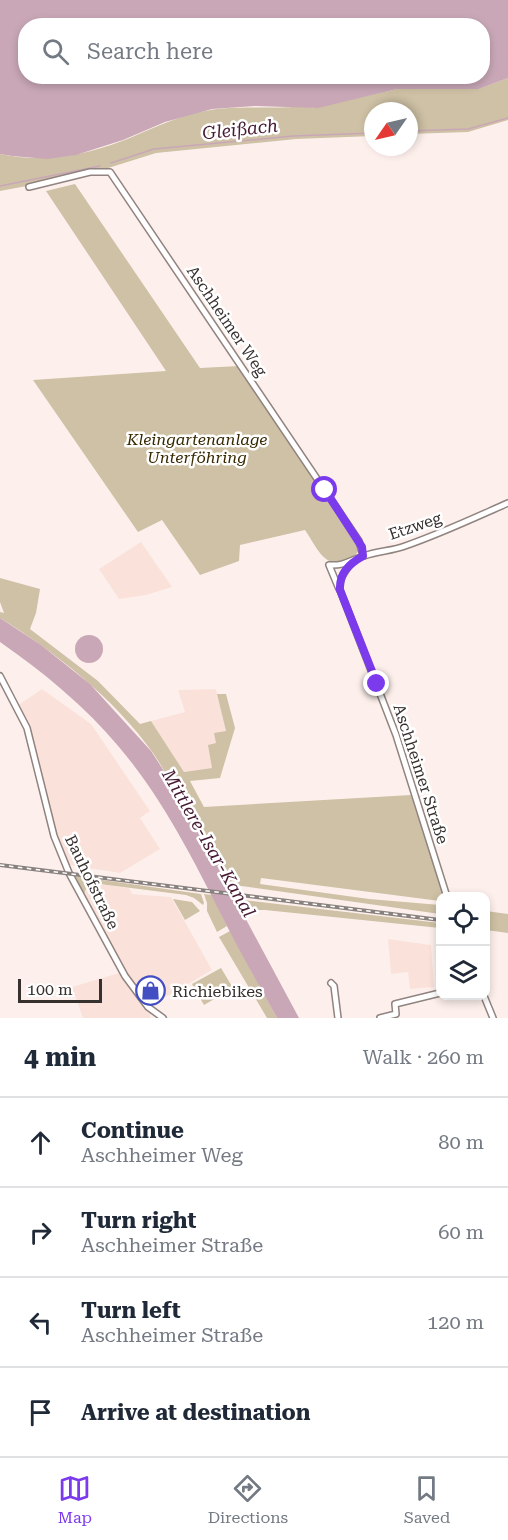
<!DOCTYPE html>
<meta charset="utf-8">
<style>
body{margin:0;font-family:"Roboto Serif",serif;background:#f2f2f3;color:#1f2937}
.controls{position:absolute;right:18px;bottom:18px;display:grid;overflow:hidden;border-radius:12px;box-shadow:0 3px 9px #0003}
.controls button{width:54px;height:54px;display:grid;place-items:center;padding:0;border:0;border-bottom:2px solid #e0e1e3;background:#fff;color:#1f2937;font:30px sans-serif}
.compass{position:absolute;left:364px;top:102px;width:54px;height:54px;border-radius:50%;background:#fff;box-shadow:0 3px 9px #0003;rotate:236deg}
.scale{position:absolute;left:18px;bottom:15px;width:84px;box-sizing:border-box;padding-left:6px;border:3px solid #36302e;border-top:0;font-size:16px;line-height:21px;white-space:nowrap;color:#36302e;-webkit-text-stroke:4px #fff;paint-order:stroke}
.stop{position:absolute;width:18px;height:18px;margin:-14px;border:4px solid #7c3aed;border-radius:50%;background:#fff}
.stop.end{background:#7c3aed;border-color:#fff;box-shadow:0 2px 6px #0008}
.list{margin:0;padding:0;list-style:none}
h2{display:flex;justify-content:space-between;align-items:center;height:78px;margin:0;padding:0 24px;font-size:26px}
h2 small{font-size:20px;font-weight:400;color:#747a83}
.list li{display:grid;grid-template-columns:39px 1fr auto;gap:18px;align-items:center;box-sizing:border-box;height:90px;padding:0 24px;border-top:2px solid #e0e1e3}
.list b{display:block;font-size:22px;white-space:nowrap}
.list p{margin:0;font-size:20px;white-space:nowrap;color:#747a83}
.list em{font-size:20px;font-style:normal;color:#747a83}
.icon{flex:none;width:33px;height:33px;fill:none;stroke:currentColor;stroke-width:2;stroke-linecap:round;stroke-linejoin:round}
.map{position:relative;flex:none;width:508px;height:1018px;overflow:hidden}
.search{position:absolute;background:#fff;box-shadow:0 3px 9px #0003;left:18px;right:18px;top:18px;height:66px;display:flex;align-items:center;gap:15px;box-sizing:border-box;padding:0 21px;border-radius:24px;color:#747a83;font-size:22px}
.sheet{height:438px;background:#fff}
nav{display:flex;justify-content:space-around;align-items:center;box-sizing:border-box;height:84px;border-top:2px solid #e0e1e3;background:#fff;font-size:16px;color:#747a83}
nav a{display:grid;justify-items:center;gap:3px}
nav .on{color:#7c3aed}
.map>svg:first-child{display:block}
.built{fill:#fae2db}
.green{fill:#cec1a5}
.water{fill:#c9a7b7;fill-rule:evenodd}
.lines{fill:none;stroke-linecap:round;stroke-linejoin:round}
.stream{stroke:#c9a7b7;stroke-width:1.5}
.street-casing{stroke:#91837f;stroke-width:8}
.street{stroke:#fff;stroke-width:5}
.rail-casing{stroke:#89817e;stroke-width:4}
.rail{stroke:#fff;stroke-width:1.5;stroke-dasharray:4.5;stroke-linecap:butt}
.route{stroke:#7c3aed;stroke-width:8}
.labels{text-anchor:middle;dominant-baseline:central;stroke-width:5;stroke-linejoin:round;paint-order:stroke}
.street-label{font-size:16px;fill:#36302e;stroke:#fff}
.park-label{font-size:16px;font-style:italic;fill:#372800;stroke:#fff}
.poi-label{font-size:16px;fill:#36302e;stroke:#fff;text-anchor:start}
.water-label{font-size:18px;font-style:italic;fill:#461a33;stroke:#fff}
</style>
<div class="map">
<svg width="508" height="1018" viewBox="0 0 508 1018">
<rect width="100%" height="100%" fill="#fdf0ec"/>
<g class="built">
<path d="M 141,542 L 172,587 L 146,595 L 119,599 L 99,569 Z"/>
<path d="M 42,689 L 91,724 L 150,811 L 140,818 L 160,849 L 120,873 L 63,864 L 48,822 L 25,730 L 14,708 Z"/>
<path d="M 216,689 L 226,731 L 216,743 L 212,768 L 184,772 L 151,721 L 185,712 L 178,690 Z"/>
<path d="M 74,876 L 84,893 L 87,886 L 92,883 L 129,888 L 132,894 L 171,897 L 212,970 L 152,1005 L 150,1018 L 83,1018 L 72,987 L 119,973 L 71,884 Z"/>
<path d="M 388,939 L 431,945 L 434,987 L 410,989 L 408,972 L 391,974 Z"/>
</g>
<g class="green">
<path d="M 508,78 L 508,120 L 468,132 L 409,134 L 409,111 L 373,111 L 373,136 L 296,139 L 156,153 L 86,175 L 0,191 L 0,154 C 41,163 83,156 122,141 C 148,131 172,118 200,112 C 235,104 270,110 306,106 L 313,108 L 397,89 L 479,89 Z"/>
<path d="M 75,184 L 200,368 L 239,366 L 359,545 C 359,553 356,555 349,559 C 326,573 316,546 305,530 L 240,545 L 239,561 L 200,575 L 162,520 L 138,532 L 33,380 L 166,371 L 46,191 Z"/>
<path d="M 0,578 L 40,589 L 36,613 L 30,629 L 98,681 L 140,724 L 151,721 L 184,772 L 212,768 L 208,745 L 216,743 L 214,733 L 226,731 L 217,694 L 226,694 L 235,728 L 220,778 L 190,781 L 204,807 L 411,795 L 444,896 L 440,897 L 440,901 L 261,878 L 260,884 L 369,899 L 440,905 L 440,914 L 227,884 C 203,840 181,795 153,753 C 115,699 55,652 0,618 L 0,612 L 4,613 L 0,602 Z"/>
<path d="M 74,876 L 201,894 L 204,903 L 203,905 L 194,898 L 186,895 L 92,883 L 87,886 L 84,894 Z"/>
<path d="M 204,894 L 212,895 L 227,926 L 217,932 L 207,911 L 207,903 Z"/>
<path d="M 173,899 L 192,902 L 200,911 L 185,920 Z"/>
<path d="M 235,899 L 440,923 L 440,928 L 265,910 L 258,910 L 245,917 Z"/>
<path d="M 486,911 L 508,914 L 508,933 L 486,930 Z"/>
<path d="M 230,931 L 277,1018 L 267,1018 L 219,937 Z"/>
<path d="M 221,968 L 233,988 L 204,1005 L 192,984 Z"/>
</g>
<g class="water">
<path d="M 0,0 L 508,0 L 508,78 L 479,89 L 397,89 L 318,108 L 255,106 L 212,109 L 165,122 L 123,140 L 76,155 L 47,159 L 12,156 L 0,154 ZM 26,26 L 482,26 L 482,76 L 26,76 Z"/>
<path d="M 0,618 L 41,645 L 90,684 L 151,751 L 177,791 L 299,1018 L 277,1018 C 261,989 244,959 229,930 C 197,867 165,801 119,747 C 85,706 43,672 0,642 Z"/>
<circle cx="89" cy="649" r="14"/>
</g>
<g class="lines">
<g class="stream">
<path d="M 409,131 L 468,129 L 508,118"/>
<path d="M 111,163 L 154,149 L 293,136 L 373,133"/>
<path d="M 0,186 L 100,166"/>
</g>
<defs>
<g id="street">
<path d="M 29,187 L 90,172 L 110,172 L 359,541 L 363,556"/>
<path d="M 352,562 C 345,572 339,577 340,590 L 396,735 L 447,897"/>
<path d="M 339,589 L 329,565 C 346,566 349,560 364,556 C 377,551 392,551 405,546 C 440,534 474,518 508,503"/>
<path d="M 0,676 L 27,728 L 54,836 L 69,873 L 125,976 L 148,1007 L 163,1018"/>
<path d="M 331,983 L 334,986 L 338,1018"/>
<path d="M 484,996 L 493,1018"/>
<path d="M 380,1018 L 396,1014 L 395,1004 L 440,993"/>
</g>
</defs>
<use href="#street" class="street-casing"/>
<use href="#street" class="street"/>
<defs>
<path id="rail" d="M 0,865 L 440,920"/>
</defs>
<use href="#rail" class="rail-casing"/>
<use href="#rail" class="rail"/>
</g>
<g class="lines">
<path class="route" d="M 325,490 L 362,547 L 363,556 C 349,564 339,573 340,590 L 377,684"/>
</g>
<defs>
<symbol id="shop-ring" viewBox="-11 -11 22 22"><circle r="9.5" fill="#fff" stroke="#434ec2" stroke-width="1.5"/><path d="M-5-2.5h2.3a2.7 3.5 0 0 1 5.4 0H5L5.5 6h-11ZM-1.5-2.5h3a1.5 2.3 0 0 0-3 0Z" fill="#434ec2"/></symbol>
</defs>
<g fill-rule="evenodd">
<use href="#shop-ring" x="134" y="974" width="33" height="33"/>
</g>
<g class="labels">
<g class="street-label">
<text transform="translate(227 321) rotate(56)">Aschheimer Weg</text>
<text transform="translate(415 526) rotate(-19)">Etzweg</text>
<text transform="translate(421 774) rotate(72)">Aschheimer Straße</text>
<text transform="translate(92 882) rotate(64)">Bauhofstraße</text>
</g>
<g class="park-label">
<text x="197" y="439">Kleingartenanlage<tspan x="197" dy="18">Unterföhring</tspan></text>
</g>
<g class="poi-label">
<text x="172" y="991">Richiebikes</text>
</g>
<g class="water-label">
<text transform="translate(240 129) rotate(-6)">Gleißach</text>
<text transform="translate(209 843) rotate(60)">Mittlere-Isar-Kanal</text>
</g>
</g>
</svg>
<div class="controls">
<button><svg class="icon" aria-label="locate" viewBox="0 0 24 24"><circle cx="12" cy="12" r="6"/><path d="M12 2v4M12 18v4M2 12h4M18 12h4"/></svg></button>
<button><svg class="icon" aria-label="layers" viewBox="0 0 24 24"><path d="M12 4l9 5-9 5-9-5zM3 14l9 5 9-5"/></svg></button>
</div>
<svg class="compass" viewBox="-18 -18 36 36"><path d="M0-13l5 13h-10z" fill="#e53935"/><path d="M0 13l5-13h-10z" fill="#747a83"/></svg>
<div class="scale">100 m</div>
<div class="stop" style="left:325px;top:490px"></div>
<div class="stop end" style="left:377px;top:684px"></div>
<div class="search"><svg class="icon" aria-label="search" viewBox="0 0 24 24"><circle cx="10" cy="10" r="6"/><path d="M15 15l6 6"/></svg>Search here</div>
</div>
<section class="sheet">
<h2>4 min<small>Walk · 260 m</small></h2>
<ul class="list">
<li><svg class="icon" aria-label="ahead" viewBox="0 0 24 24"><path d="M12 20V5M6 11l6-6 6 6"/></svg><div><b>Continue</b><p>Aschheimer Weg</p></div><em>80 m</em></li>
<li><svg class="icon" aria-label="right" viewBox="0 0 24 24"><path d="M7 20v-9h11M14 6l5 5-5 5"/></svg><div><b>Turn right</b><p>Aschheimer Straße</p></div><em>60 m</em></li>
<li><svg class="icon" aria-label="left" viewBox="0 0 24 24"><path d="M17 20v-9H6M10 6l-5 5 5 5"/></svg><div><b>Turn left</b><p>Aschheimer Straße</p></div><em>120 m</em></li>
<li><svg class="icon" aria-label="arrive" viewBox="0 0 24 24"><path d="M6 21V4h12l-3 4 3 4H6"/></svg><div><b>Arrive at destination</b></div></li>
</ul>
</section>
<nav>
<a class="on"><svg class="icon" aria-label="map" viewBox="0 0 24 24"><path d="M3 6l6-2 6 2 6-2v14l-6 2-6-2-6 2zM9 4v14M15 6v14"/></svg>Map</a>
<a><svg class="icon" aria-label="directions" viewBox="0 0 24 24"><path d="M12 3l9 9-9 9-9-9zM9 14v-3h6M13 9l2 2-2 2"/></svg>Directions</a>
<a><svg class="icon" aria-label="saved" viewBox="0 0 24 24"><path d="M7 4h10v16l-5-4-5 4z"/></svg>Saved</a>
</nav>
